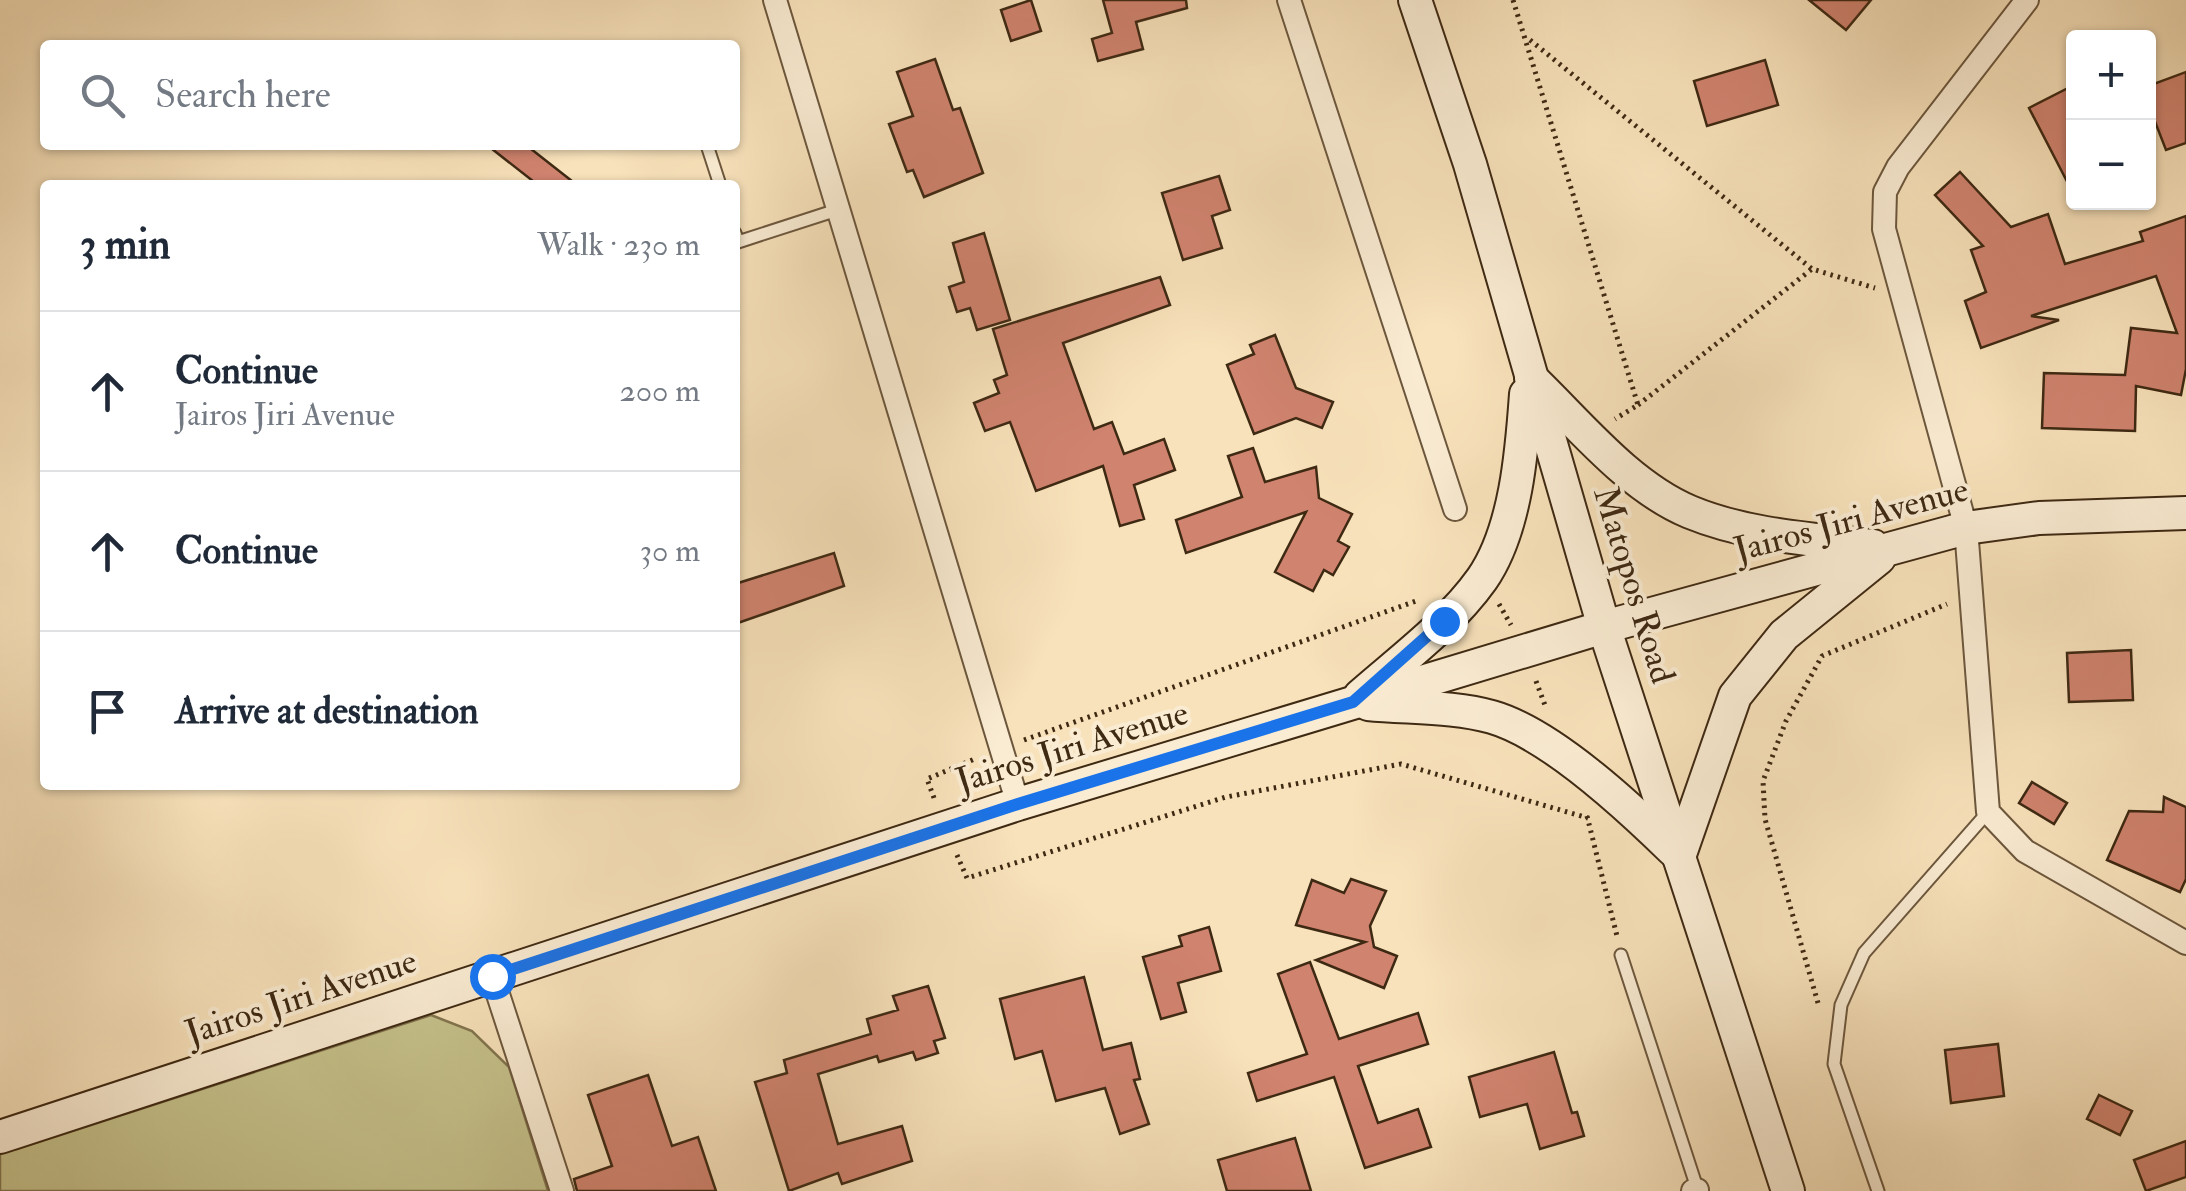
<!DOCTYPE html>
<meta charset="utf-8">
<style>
body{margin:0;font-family:"IM FELL Double Pica",serif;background:#f6f6f7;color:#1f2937}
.controls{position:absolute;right:30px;top:30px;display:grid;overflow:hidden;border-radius:10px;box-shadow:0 2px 8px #0004}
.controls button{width:90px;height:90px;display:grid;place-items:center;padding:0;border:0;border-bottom:2px solid #e0e1e3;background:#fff;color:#1f2937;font:50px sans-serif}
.stop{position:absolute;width:30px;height:30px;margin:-22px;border:8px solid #1a73e8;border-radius:50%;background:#fff}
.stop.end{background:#1a73e8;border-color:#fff;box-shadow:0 2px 10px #0008}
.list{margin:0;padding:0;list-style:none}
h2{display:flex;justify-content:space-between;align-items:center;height:130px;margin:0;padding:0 40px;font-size:42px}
h2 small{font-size:32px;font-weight:400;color:#747a83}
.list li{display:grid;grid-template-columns:65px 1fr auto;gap:30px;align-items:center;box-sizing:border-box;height:160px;padding:0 40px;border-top:2px solid #e0e1e3}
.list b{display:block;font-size:38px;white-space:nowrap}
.list p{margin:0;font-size:32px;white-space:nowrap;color:#747a83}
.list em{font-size:32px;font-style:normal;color:#747a83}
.icon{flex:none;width:55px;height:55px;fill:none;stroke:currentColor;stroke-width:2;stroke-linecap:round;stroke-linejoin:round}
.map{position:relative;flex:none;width:2186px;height:1191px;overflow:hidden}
.search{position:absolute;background:#fff;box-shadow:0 2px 8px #0004;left:40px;top:40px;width:700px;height:110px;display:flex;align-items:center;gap:25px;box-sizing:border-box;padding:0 35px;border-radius:10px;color:#747a83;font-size:38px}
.panel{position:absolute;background:#fff;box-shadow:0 2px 8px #0004;left:40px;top:180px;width:700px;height:610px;border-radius:10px}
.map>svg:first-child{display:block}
.green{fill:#c5c18b;stroke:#82754f;stroke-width:2.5}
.building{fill:#d0836f;stroke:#3e2913;stroke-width:2.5}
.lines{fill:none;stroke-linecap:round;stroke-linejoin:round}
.lane-casing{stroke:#6c573d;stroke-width:15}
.street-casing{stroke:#6c573d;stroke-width:26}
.secondary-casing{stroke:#3e2913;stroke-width:36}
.path{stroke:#3e2913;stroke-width:5;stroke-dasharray:2.5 5;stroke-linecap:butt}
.lane{stroke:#faecd3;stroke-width:11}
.street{stroke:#faecd3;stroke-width:22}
.secondary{stroke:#faecd3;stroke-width:32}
.route{stroke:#1a73e8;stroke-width:12}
.labels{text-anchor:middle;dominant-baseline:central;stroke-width:8;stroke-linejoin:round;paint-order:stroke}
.street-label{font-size:35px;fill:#3e2913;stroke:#faecd3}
</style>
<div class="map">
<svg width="2186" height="1191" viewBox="0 0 2186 1191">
<rect width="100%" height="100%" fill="#f8e2bb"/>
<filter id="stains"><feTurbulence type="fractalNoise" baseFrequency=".002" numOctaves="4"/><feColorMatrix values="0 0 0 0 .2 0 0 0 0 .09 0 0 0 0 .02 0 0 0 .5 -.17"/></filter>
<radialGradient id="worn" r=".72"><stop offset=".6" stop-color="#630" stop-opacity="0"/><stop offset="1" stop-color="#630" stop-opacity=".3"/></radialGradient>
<path class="green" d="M 431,1015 L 472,1031 L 509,1067 L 548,1191 L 0,1191 L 0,1127 L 17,1149 Z"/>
<g class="building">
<path d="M 1031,0 L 1041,31 L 1011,41 L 1001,10 Z"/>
<path d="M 1103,0 L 1186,0 L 1187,8 L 1136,22 L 1143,49 L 1098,61 L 1092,39 L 1112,33 Z"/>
<path d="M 1809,0 L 1871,0 L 1846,30 Z"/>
<path d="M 935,59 L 953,110 L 960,108 L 983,173 L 924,197 L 913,170 L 907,172 L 889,124 L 913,116 L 897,72 Z"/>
<path d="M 1765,60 L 1778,105 L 1707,126 L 1694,81 Z"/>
<path d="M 2186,72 L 2186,143 L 2166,150 L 2154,119 L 2148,121 L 2148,86 Z"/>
<path d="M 2074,85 L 2074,195 L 2029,108 Z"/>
<path d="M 487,145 L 526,145 L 577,185 L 538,185 Z"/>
<path d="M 1960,172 L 2011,227 L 2048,214 L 2065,264 L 2143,241 L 2140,232 L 2186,216 L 2186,369 L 2181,395 L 2136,386 L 2135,431 L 2042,428 L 2044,373 L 2125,375 L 2131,328 L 2177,333 L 2156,276 L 2031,316 L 2059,320 L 1981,348 L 1965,301 L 1986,292 L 1971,250 L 1983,246 L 1935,195 Z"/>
<path d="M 1219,176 L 1230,210 L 1212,216 L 1222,248 L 1183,260 L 1162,193 Z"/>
<path d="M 984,233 L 1010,320 L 977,330 L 970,308 L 957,312 L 949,287 L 964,282 L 953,243 Z"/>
<path d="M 1160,277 L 1170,305 L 1063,343 L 1094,429 L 1112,422 L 1124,454 L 1164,439 L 1175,470 L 1134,485 L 1144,519 L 1120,526 L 1103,466 L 1036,491 L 1010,422 L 985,431 L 974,403 L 999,393 L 994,380 L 1007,375 L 993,329 Z"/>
<path d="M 1275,335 L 1296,388 L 1333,402 L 1322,428 L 1296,418 L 1254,434 L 1227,365 L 1254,354 L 1250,345 Z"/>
<path d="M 1253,448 L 1265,482 L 1316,467 L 1319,498 L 1352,514 L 1338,541 L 1349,547 L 1333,575 L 1324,570 L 1313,591 L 1275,572 L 1306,512 L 1186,553 L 1176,520 L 1242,497 L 1228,456 Z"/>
<path d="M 834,553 L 844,586 L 735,624 L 735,584 Z"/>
<path d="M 2131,650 L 2133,700 L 2069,702 L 2067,653 Z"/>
<path d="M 2032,782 L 2067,803 L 2054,824 L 2019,803 Z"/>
<path d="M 2164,797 L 2186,807 L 2186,879 L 2180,892 L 2107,860 L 2129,811 L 2163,812 Z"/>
<path d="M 1351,879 L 1386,891 L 1370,926 L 1374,947 L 1397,956 L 1384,988 L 1316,960 L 1365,942 L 1296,925 L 1312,880 L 1344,893 Z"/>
<path d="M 1209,927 L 1221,971 L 1178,983 L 1186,1012 L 1161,1019 L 1143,957 L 1182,946 L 1179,936 Z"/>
<path d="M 1310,962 L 1339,1039 L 1418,1013 L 1428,1044 L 1358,1066 L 1378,1123 L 1418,1109 L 1431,1147 L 1365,1168 L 1334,1077 L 1257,1101 L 1248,1073 L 1307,1054 L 1278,974 Z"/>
<path d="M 1084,977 L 1103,1050 L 1131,1043 L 1140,1079 L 1134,1080 L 1149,1124 L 1120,1134 L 1105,1088 L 1056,1101 L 1042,1051 L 1015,1059 L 1000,999 Z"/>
<path d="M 928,986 L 945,1038 L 934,1041 L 938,1053 L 916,1060 L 913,1052 L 879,1062 L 877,1056 L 818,1074 L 838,1144 L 902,1126 L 912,1161 L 842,1184 L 838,1173 L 789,1191 L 755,1082 L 787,1073 L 784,1060 L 871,1034 L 867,1019 L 898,1010 L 893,996 Z"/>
<path d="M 1998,1044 L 2004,1096 L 1951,1103 L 1945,1050 Z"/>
<path d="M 1554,1052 L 1572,1113 L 1577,1112 L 1584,1136 L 1540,1149 L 1527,1104 L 1480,1117 L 1469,1077 Z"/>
<path d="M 648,1075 L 672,1146 L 698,1137 L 716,1191 L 577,1191 L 574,1179 L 612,1166 L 588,1095 Z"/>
<path d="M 2099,1095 L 2132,1111 L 2120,1135 L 2087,1119 Z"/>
<path d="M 1295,1138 L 1311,1191 L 1227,1191 L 1218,1160 Z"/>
<path d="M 2186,1141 L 2186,1177 L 2146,1191 L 2134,1160 Z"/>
</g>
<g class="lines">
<defs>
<g id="lane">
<path d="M 707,145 L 720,185"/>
<path d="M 735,233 L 738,242 L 840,209"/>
<path d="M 1621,955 L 1698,1191"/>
<path d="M 1878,1191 L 1834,1064 L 1841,1005 L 1864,953 L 1988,812"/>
</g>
<g id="street">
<path d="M 775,0 L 1018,804"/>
<path d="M 1289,0 L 1455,509"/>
<path d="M 2027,0 L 1898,167 L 1885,192 L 1884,229 L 1966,528 L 1988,812 L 2025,851 L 2186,943"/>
<path d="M 492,976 L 562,1191"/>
<path d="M 1693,1191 L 1697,1190"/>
</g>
<g id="secondary">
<path d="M 1415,0 L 1470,164 L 1604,627 L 1788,1191"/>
<path d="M 1531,378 C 1579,424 1628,486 1690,512 C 1748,536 1812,539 1873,546"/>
<path d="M 1360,696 C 1401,660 1450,624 1482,579 C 1516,530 1522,451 1526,394"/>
<path d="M 1368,704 C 1407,708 1454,706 1492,717 C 1551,734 1629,807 1673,850"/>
<path d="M 1679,857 L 1735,696 L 1784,635 L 1879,558"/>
<path d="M 0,1137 L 1018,804 L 1604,627 L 1966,528 L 2039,518 L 2186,513"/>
</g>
</defs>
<use href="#lane" class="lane-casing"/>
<use href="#street" class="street-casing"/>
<use href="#secondary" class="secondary-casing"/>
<g class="path">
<path d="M 1513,0 L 1638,405 L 1615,419"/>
<path d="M 1530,40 L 1812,269 L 1875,288"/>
<path d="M 1638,405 L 1812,269"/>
<path d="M 1499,604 L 1511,625"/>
<path d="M 1536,681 L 1546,708"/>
<path d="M 1024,740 L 1419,600"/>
<path d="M 934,798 L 927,779 L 977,758"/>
<path d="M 1587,816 L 1617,936"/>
<path d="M 957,855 L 967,878 L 1226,797 L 1401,764 L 1588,818"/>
<path d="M 1818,1003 L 1765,819 L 1763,781 L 1786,721 L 1822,656 L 1947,604"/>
</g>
<use href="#lane" class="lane"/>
<use href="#street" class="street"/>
<use href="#secondary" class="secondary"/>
</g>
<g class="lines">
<path class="route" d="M 492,976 L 1018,804 L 1353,702 L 1444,621"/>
</g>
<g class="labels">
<g class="street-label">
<text transform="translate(1851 520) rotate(-15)">Jairos Jiri Avenue</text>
<text transform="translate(1634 585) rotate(73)">Matopos Road</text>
<text transform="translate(1072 747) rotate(-17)">Jairos Jiri Avenue</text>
<text transform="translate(301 997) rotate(-18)">Jairos Jiri Avenue</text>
</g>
</g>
<rect width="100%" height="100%" filter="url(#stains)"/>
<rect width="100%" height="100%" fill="url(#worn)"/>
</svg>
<div class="controls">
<button>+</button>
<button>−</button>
</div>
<div class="stop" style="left:492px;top:976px"></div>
<div class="stop end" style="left:1444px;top:621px"></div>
<div class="search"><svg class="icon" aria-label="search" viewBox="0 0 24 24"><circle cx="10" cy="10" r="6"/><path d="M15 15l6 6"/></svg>Search here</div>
<section class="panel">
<h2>3 min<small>Walk · 230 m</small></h2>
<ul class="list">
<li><svg class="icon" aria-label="ahead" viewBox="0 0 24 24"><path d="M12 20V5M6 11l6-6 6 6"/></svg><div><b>Continue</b><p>Jairos Jiri Avenue</p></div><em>200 m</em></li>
<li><svg class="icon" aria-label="ahead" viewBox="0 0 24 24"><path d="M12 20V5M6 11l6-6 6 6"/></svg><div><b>Continue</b></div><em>30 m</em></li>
<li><svg class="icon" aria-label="arrive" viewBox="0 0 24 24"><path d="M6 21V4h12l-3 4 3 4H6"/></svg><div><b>Arrive at destination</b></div></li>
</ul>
</section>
</div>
